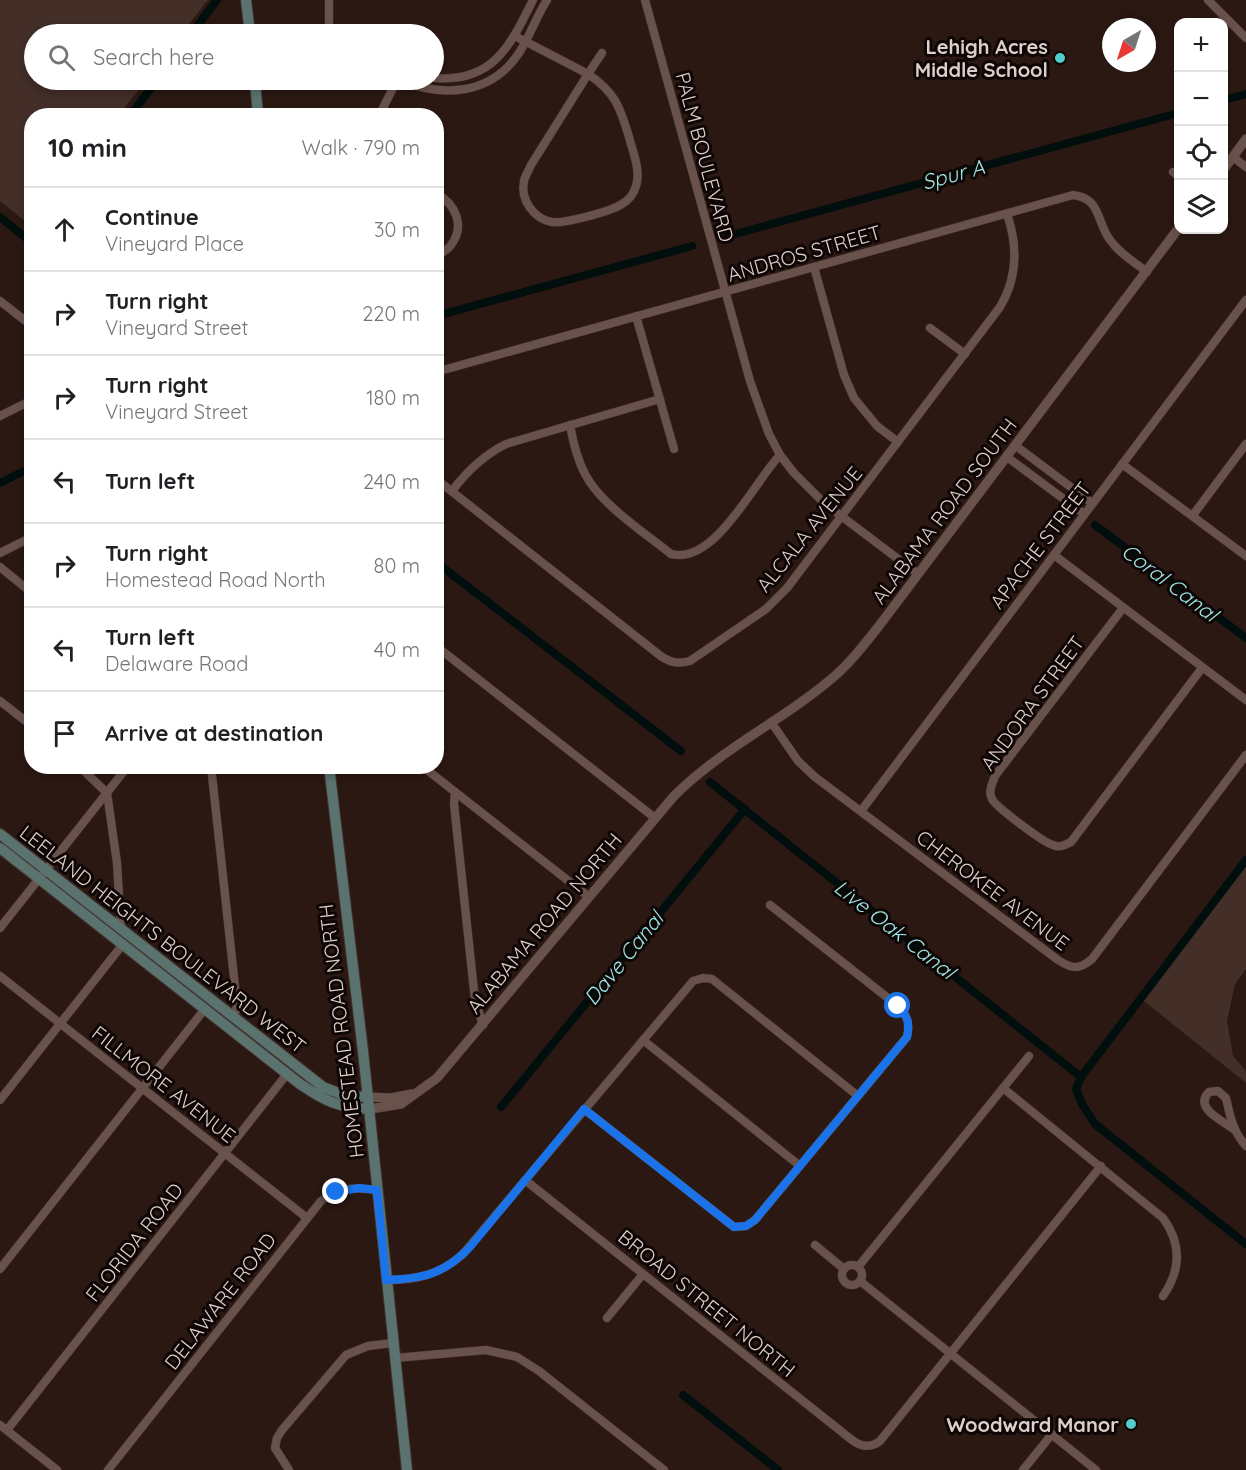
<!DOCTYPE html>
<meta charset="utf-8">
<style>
body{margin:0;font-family:Quicksand,sans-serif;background:#f6f6f6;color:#202124}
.controls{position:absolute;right:18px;top:18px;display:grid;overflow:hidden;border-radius:12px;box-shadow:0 3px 9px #0003}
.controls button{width:54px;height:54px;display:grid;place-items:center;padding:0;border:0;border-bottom:2px solid #e0e0e0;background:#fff;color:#202124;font:30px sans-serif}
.compass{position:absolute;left:1102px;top:18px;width:54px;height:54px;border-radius:50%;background:#fff;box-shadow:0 3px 9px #0003;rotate:219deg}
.stop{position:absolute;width:18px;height:18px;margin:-14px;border:4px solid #1a73e8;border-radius:50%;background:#fff}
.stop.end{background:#1a73e8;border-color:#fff;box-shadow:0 2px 6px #0008}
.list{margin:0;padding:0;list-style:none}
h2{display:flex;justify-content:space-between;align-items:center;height:78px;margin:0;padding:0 24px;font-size:26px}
h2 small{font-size:20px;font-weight:400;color:#757577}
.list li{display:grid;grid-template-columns:39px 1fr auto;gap:18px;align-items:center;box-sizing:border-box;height:84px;padding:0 24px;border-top:2px solid #e0e0e0}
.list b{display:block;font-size:22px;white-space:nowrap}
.list p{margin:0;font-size:20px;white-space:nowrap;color:#757577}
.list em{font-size:20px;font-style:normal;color:#757577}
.icon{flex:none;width:33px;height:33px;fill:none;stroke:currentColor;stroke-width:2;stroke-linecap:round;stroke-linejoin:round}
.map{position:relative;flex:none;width:1246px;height:1470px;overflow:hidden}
.search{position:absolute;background:#fff;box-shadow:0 3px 9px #0003;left:24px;top:24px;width:420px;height:66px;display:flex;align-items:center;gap:15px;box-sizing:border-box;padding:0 21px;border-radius:33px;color:#757577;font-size:22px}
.panel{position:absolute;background:#fff;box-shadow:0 3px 9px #0003;left:24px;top:108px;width:420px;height:666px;border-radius:24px}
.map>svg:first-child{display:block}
.green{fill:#432e28}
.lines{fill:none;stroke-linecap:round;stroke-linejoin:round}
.canal{stroke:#000e0e;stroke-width:8}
.minor-casing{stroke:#433531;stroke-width:9}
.tertiary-casing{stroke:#433531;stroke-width:10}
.secondary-casing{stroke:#433531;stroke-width:12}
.minor{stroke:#6a524c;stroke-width:8}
.tertiary{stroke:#6a524c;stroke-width:9}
.secondary{stroke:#5b736f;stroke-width:10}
.route{stroke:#1a73e8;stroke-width:8}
.poi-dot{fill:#52cdcc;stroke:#0e0604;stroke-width:2}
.labels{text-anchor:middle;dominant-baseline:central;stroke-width:6;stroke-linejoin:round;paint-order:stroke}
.poi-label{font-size:20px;font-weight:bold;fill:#ddcfcb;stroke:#0e0604;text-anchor:end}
.street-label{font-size:20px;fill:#ddcfcb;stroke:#0e0604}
.water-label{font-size:21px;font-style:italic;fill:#9be7e5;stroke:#0e0604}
</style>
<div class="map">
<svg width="1246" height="1470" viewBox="0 0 1246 1470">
<rect width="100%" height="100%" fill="#2b1812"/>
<g class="green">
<path d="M 0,0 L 208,0 L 181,34 L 34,34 L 34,80 L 146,80 L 119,115 L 32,116 L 31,226 L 0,201 Z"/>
<path d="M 1246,856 L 1246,969 L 1235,984 L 1227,1021 L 1233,1056 L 1246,1071 L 1246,1083 L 1139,997 Z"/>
</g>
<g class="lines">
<g class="canal">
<path d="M 191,34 L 217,0"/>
<path d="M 1224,100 L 1246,94"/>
<path d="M 130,116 L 157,80"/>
<path d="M 0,217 L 32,243"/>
<path d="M 728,236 L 1178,113"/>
<path d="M 436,316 L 692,246"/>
<path d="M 0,483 L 32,467"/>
<path d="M 1095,525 L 1246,638"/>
<path d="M 436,562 L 681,751"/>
<path d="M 710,782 L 1081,1077"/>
<path d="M 1246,860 L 1081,1077 L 1076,1089 L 1082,1104 L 1095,1124 L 1246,1244"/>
<path d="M 501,1107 L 745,809"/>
<path d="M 683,1395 L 778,1470"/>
</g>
<defs>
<g id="minor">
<path d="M 645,0 L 750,381 L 769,434 L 780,455 L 794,473 L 824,503 L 918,574"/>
<path d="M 1208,0 L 1246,38"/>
<path d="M 329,34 L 329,0"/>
<path d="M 515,36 L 588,74 L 602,53"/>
<path d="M 588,74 C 615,92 620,107 629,137 C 633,153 641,170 636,186 C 634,193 629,200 622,204 C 612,211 564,224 552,222 C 534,219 520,200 524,181 C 525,176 529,170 531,165 Z"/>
<path d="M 434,78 C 493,83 510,46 533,0"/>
<path d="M 400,80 C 443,98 491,95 519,53 C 530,36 536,17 547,0"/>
<path d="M 379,116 L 397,80"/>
<path d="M 1233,157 L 1246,167"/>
<path d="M 1173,172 L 1178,176"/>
<path d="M 436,193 C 455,204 466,225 451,245 C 448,250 441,253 436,257"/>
<path d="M 814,267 L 844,375 L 854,398 L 877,426 L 898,442"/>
<path d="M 0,301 L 32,326"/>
<path d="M 636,316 L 674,449"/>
<path d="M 930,328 L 965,354"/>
<path d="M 436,372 L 1073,195 C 1101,198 1096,221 1110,240 C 1119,253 1134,262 1147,272"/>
<path d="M 0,416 L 32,400"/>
<path d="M 570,425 C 573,442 577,459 585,474 C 600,504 645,533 671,554 C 715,565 754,482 780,455"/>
<path d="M 1016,446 L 1092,503"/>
<path d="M 1007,457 L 1084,514"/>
<path d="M 1122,464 L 1246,556"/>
<path d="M 436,479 L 662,657 C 672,663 679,664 690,661 L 766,609 L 787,588 L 1000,307 C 1018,277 1018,246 1007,214"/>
<path d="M 452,491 C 467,471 484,455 506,444 L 660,399"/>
<path d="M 1193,515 L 1246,444"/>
<path d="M 0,553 L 32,537"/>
<path d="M 1054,555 L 1246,700"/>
<path d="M 0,567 L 32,593"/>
<path d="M 1123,608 L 995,776 C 992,784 988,792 992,799 C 996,807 1044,843 1053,845 C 1060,848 1065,845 1071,842 L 1202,668"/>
<path d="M 436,646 L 655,818"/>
<path d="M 0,701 L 32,726"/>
<path d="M 771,722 L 798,761 L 815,777 L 1058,960 C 1072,969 1079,970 1092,959 L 1246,755"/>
<path d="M 79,766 L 107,793 L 117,863 L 121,929"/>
<path d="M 211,766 L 237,1005 L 234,1018"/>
<path d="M 422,766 L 589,897"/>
<path d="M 455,792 L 454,804 L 475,1000 L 483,1025"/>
<path d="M 861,811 L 1246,300"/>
<path d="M 0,928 L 128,766"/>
<path d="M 0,976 L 307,1218"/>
<path d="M 643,1040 L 800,1166"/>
<path d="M 1003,1088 L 1163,1218 C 1182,1244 1181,1270 1163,1296"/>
<path d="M 0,1100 L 123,944"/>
<path d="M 584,1109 L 734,1227 L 746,1226 L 755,1220 L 907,1037 C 910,1024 908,1016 898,1006 L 770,905"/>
<path d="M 1235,1130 C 1223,1121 1193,1108 1209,1092 L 1218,1091 L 1226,1098 C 1230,1116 1233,1132 1246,1146"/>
<path d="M 525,1180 L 852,1440 C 861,1447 871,1448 880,1441 L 1101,1166"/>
<path d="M 815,1245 L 844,1269"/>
<circle cx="852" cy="1275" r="10"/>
<path d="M 858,1267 L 1029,1056"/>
<path d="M 0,1269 L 204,1010"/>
<path d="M 386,1280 C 416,1280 440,1275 463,1254 L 693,981 L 703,978 L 712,979 L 858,1096"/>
<path d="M 860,1281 L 1096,1470"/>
<path d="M 607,1318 L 643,1274"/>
<path d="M 395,1358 L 486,1350 L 517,1357 L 539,1371 L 664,1470"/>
<path d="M 0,1425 L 57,1470"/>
<path d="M 7,1430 L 287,1074"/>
<path d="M 108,1470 L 321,1201 C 339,1187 356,1187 377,1190"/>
<path d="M 289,1470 L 275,1448 L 277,1438 L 282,1430 L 346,1355 L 368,1346 L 393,1343"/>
<path d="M 1023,1470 L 1052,1434"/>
</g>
<g id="tertiary">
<path d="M 1224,169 L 1246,139"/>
<path d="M 368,1097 L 391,1098 L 412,1094"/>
<path d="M 370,1109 L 401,1104 L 437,1078 L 674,796 C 723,747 786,719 837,674 C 854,659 868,640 882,622 L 1178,229"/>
</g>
<g id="secondary">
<path d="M 246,0 L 250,34"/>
<path d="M 255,80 L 258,116"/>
<path d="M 329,766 L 363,1051 L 407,1470"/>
<path d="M 0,834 L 323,1087 L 346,1096 L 368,1097"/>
<path d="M 0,848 L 300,1084 C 325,1101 339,1108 370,1109"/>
</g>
</defs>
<use href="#minor" class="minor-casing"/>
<use href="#tertiary" class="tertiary-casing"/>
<use href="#secondary" class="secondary-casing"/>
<use href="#minor" class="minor"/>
<use href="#tertiary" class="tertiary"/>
<use href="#secondary" class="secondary"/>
</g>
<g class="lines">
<path class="route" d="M 336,1192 L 359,1188 L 377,1190 L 386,1280 C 423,1279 444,1274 470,1247 L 584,1109 L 734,1227 L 746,1226 L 755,1220 L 907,1037 C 910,1024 908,1016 898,1006"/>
</g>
<g class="poi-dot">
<circle cx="1060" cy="58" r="6"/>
<circle cx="1131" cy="1424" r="6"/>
</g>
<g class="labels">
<g class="poi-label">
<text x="1048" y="46">Lehigh Acres<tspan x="1048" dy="23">Middle School</tspan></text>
<text x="1119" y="1424">Woodward Manor</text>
</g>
<g class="street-label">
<text transform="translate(705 157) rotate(75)">PALM BOULEVARD</text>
<text transform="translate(804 253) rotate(-16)">ANDROS STREET</text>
<text transform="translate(944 511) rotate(-53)">ALABAMA ROAD SOUTH</text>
<text transform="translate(809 529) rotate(-51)">ALCALA AVENUE</text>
<text transform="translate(1040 545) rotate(-53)">APACHE STREET</text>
<text transform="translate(1032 703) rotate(-54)">ANDORA STREET</text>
<text transform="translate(993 890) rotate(37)">CHEROKEE AVENUE</text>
<text transform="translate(544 923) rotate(-50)">ALABAMA ROAD NORTH</text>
<text transform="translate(163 939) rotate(38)">LEELAND HEIGHTS BOULEVARD WEST</text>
<text transform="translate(341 1031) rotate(-97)">HOMESTEAD ROAD NORTH</text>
<text transform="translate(164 1084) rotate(38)">FILLMORE AVENUE</text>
<text transform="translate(134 1242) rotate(-52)">FLORIDA ROAD</text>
<text transform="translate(220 1301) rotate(-52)">DELAWARE ROAD</text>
<text transform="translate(707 1303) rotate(39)">BROAD STREET NORTH</text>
</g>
<g class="water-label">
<text transform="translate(953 174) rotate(-15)">Spur A</text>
<text transform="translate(1170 582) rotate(37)">Coral Canal</text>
<text transform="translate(895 929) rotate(38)">Live Oak Canal</text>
<text transform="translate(623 958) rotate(-51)">Dave Canal</text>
</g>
</g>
</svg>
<div class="controls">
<button>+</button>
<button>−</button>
<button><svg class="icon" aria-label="locate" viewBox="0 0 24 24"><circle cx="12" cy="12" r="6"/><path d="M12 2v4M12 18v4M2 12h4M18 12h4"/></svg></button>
<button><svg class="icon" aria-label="layers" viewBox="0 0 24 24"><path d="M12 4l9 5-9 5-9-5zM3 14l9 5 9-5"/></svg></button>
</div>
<svg class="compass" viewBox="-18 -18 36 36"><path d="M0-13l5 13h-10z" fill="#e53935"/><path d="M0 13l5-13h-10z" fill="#757577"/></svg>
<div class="stop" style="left:898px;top:1006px"></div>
<div class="stop end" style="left:336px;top:1192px"></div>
<div class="search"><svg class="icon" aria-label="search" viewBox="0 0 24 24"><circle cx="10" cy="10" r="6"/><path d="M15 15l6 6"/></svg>Search here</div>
<section class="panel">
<h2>10 min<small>Walk · 790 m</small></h2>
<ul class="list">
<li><svg class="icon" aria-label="ahead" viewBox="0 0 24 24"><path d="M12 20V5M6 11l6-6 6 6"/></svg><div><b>Continue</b><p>Vineyard Place</p></div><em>30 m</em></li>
<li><svg class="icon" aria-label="right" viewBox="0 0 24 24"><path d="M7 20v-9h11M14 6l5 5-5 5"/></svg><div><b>Turn right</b><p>Vineyard Street</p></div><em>220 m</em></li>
<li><svg class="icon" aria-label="right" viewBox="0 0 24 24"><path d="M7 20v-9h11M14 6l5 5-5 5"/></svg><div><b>Turn right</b><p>Vineyard Street</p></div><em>180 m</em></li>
<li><svg class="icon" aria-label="left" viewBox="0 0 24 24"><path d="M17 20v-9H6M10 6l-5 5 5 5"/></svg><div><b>Turn left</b></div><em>240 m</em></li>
<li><svg class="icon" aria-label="right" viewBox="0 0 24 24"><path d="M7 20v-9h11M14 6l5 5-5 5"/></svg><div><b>Turn right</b><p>Homestead Road North</p></div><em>80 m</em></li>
<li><svg class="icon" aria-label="left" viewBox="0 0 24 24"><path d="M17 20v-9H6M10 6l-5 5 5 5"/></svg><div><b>Turn left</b><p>Delaware Road</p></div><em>40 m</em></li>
<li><svg class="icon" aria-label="arrive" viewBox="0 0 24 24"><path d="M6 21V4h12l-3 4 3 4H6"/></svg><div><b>Arrive at destination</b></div></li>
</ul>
</section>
</div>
